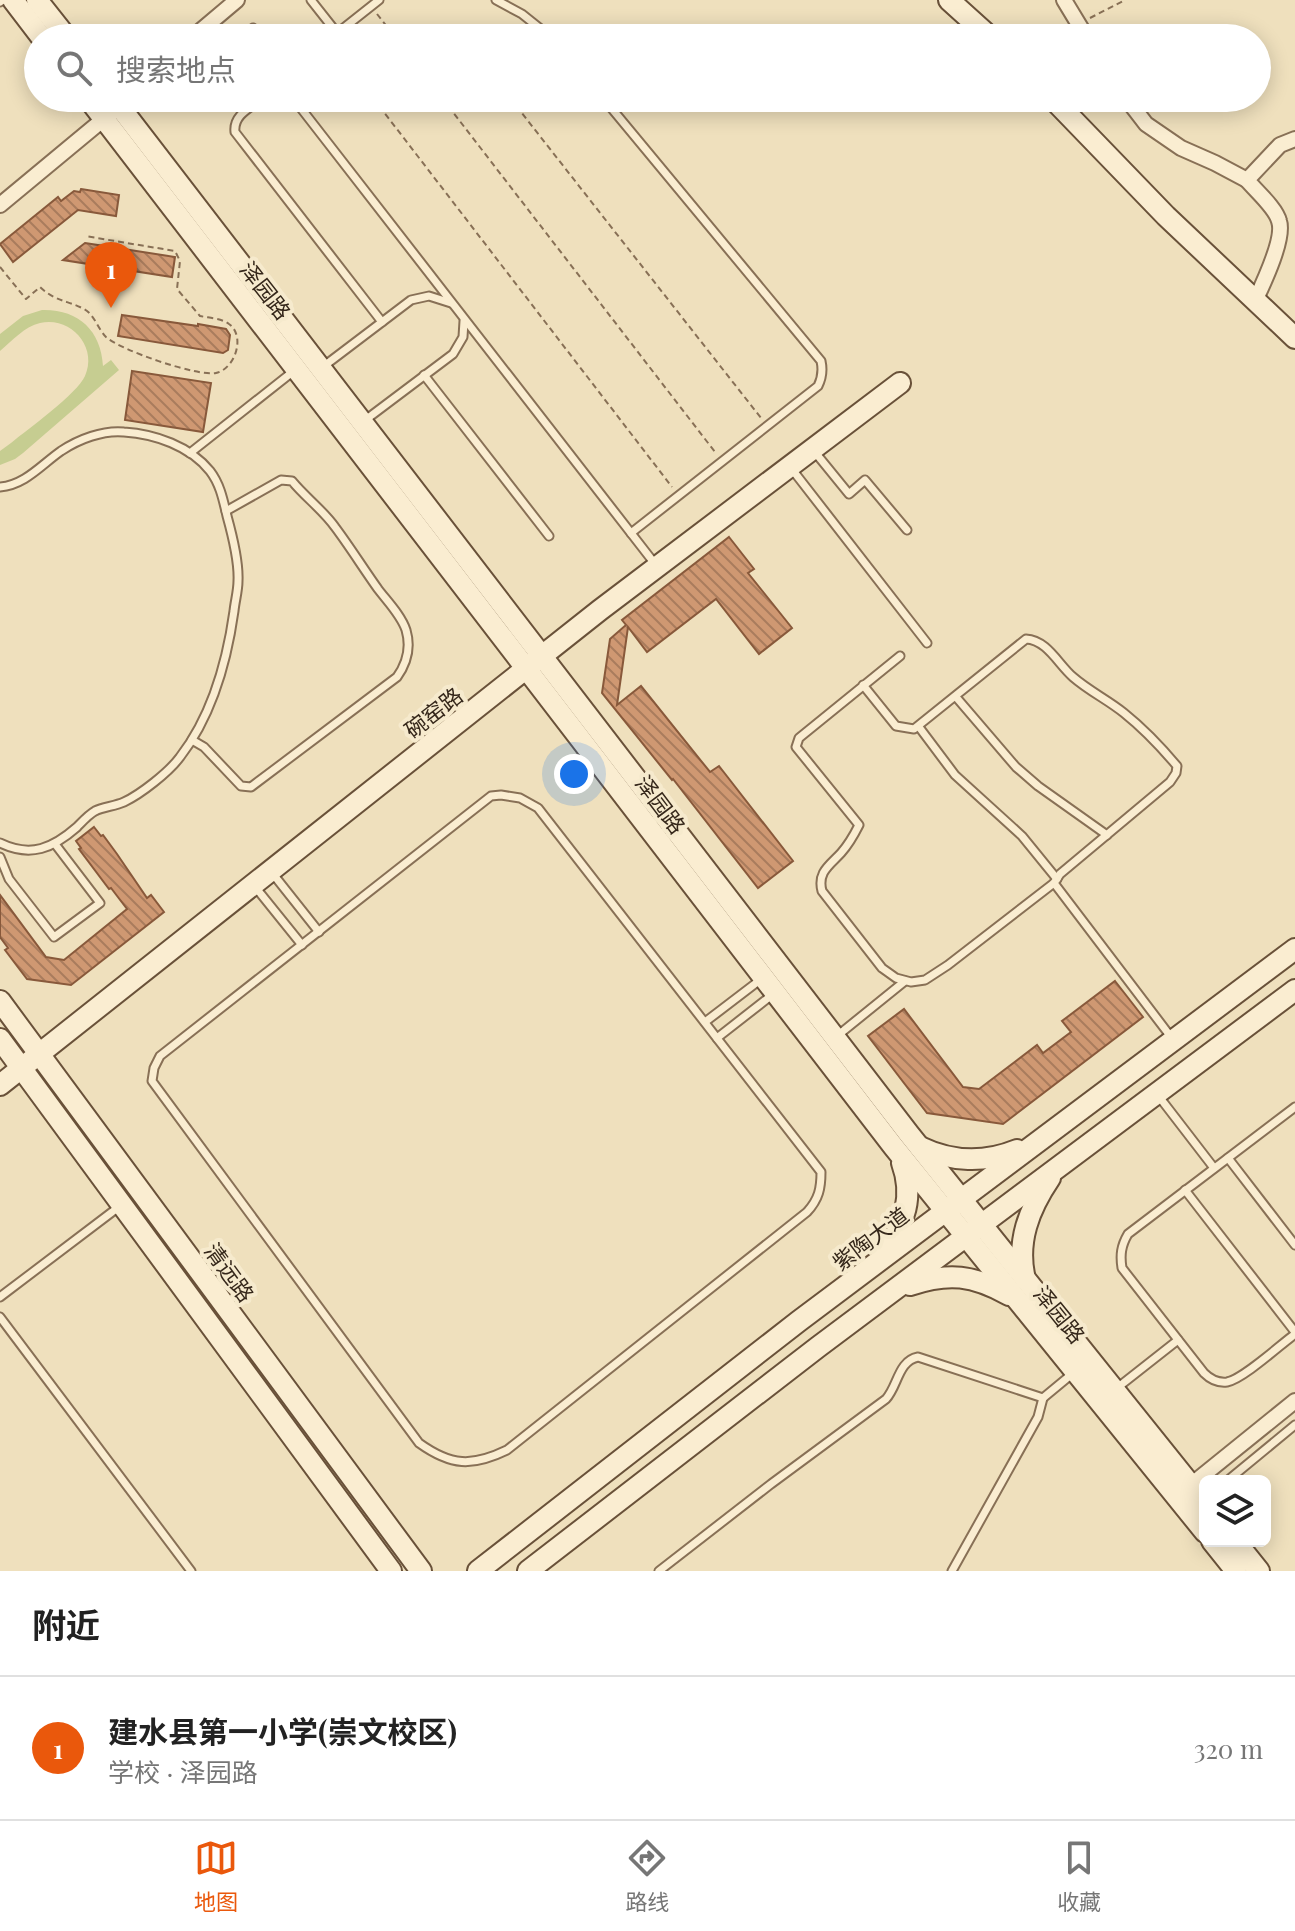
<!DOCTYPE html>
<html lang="zh">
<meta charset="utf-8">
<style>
body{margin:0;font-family:"Playfair Display","Noto Sans SC",serif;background:#f2f2f2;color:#222}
.controls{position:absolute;right:24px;bottom:24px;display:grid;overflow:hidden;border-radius:12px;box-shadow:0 4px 20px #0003}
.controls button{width:72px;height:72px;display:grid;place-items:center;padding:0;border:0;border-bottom:2px solid #e0e0e0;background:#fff;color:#222;font:40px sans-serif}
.you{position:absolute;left:574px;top:774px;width:28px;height:28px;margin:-20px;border:6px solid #fff;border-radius:50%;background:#1a73e8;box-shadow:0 0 0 12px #1a73e833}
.badge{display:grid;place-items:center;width:52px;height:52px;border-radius:50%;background:#ea580c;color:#fff;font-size:26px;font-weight:700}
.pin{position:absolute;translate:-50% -66px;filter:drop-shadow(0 2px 4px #0008)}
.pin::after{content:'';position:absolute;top:42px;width:28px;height:24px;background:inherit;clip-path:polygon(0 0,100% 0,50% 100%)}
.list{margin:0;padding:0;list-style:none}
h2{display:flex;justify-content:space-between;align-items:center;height:104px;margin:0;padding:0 32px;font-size:34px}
h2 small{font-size:26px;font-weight:400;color:#767676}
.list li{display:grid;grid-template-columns:52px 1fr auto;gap:24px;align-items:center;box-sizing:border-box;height:144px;padding:0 32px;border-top:2px solid #e0e0e0}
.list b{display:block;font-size:30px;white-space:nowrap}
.list p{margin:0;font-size:26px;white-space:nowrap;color:#767676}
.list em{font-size:26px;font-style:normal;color:#767676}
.icon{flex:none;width:44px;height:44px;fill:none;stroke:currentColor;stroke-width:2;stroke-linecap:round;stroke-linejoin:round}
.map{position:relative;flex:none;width:1295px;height:1571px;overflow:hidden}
.search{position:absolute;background:#fff;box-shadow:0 4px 20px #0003;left:24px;right:24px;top:24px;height:88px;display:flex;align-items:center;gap:20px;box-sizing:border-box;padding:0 28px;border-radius:44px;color:#767676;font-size:30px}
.sheet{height:248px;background:#fff}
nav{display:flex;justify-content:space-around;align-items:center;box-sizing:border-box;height:112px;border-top:2px solid #e0e0e0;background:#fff;font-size:22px;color:#767676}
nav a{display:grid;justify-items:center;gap:4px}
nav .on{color:#ea580c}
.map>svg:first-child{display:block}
.garden{fill:#c6cd91}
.building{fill:url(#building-back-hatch);stroke:#88593b;stroke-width:2}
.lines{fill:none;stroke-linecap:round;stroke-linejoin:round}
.lane-casing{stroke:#887056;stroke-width:11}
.street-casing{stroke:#887056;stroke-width:18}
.secondary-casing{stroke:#695139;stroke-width:24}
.path{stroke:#887056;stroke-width:2;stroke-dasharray:6 4;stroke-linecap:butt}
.lane{stroke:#faedd1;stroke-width:7}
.street{stroke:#faedd1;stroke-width:14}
.secondary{stroke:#faedd1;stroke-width:20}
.labels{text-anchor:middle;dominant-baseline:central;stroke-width:8;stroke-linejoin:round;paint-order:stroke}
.street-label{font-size:22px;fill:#36281b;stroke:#f6eacd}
</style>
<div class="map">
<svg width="1295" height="1571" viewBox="0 0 1295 1571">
<defs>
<pattern id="building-back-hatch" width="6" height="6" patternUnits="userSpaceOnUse" patternTransform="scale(2)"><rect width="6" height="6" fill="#cf9872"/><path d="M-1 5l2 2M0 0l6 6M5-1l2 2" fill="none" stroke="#a97c5d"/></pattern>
</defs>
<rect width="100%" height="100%" fill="#efe0bd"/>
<path class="garden" d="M 42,310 C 78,309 101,330 103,366 L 111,360 L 119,370 L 23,453 L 15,459 L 0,465 L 0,451 L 11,443 C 28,429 77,394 85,376 C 98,347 71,316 40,323 C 25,326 12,341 0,351 L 0,334 L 23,316 Z"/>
<g class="building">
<path d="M 81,189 L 119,195 L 116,216 L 78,210 L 13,262 L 0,244 L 58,197 L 61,201 L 74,191 L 80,192 Z"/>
<path d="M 85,243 L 175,257 L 172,277 L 63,260 Z"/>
<path d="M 122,315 L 198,326 L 198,324 L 226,329 L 230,335 L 228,350 L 223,353 L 118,336 Z"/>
<path d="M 132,371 L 211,383 L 203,432 L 125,420 Z"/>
<path d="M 729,537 L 754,569 L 748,573 L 792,628 L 759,654 L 716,599 L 647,652 L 628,627 L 617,705 L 641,686 L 710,772 L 719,766 L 793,861 L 758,888 L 673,779 L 672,780 L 602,693 L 610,639 L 626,625 L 622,620 Z"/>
<path d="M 94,827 L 101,836 L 103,835 L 117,854 L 147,898 L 151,895 L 164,912 L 71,985 L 27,979 L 5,950 L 8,948 L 0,937 L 0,895 L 46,957 L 64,960 L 127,909 L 111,888 L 109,889 L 79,849 L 81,848 L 76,841 Z"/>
<path d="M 1115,981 L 1143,1017 L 1003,1124 L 927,1113 L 868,1036 L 904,1009 L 963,1087 L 979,1089 L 1037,1045 L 1043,1053 L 1071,1032 L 1062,1021 Z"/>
</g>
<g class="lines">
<defs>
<g id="lane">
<path d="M 311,0 L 337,33"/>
<path d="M 496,0 L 522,14 L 552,38"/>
<path d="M 0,2 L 3,0"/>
<path d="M 253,28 L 261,38"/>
<path d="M 331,38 L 379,0"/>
<path d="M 263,98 C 250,108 233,115 235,132 L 382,322"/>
<path d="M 293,98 L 655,564"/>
<path d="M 603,98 L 821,361 C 823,370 822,378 818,386 L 631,533"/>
<path d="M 324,366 L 411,300 L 429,296 L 451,303"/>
<path d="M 424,375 L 549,536"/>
<path d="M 364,421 L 453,354 L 463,337 L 464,321"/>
<path d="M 814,451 L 849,494 L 865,480 L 907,530"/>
<path d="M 190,453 L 295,370"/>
<path d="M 791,468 L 927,643"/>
<path d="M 0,487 C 25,485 41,465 61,451 C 79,439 103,430 124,432 C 155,434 190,446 210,471 C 220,484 223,499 227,516 C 232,534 239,562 238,581 C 238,591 235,601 234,611 C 227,661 211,717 180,757 C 169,772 141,794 124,802 C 115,806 103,807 95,811 C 88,815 82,822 77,827 C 53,848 31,858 0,843"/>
<path d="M 863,685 L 896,726 L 914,729 L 1026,639 C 1047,640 1058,664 1073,677 C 1089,691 1108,700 1124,713 C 1144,729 1161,747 1177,766 L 1176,773 L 1170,782 L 1060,874 L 1054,883 L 948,965 L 925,980 L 911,982 L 896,978 L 882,968 L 822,891 C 817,872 830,865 841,853 C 849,844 854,835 859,825 L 796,747 L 799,738 L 900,656"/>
<path d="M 956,697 L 1016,767 L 1038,786 L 1107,835"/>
<path d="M 919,727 L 955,775 L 1022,836 L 1057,879"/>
<path d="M 192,740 L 204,747 L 241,786 L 251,787 L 397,677 C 407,663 411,647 406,630 C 401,615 387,601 378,589 C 363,568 350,547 335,527 C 323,510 305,497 292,481 L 281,480 L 226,511"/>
<path d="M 501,795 L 520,798 L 538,808 L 821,1172 C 821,1188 819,1199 807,1212 L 507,1450 C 472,1467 451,1466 419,1443 L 152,1081 L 154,1068 L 160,1056 L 491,796 Z"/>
<path d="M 0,857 L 9,879 L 54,937 L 100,903 L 55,844"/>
<path d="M 273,874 L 319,932"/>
<path d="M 1054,883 L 1171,1037"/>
<path d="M 256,888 L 302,945"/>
<path d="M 705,1022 L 760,980"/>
<path d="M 837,1036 L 905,981"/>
<path d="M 717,1038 L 772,995"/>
<path d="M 1157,1094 L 1214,1168"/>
<path d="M 1295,1107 L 1128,1234 C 1121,1246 1120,1255 1122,1268 L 1204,1373 C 1210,1379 1218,1383 1227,1382 C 1243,1379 1280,1345 1295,1334"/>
<path d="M 1228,1158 L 1295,1245"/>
<path d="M 1185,1190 L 1295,1332"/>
<path d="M 0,1297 L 120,1206"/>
<path d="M 0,1317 L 191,1571"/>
<path d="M 1117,1388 L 1178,1340"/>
<path d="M 1227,1481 L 1295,1425"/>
<path d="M 659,1571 L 771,1484 L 886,1399 C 898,1386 898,1361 918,1357 L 1043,1398 L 1072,1374"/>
<path d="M 952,1571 L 1038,1417 L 1043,1398"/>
</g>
<g id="street">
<path d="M 1064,0 L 1087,38"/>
<path d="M 192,38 L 237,0"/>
<path d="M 1126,98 L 1146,124 L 1181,148 L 1215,163 L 1247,180"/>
<path d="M 0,205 L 129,98"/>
<path d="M 1255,301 C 1263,284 1285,238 1279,221 C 1276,208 1256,191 1247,180 L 1280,145 L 1295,139"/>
<path d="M 1191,1485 L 1295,1401"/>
</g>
<g id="secondary">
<path d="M 13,0 L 42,38"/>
<path d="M 37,0 L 67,38"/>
<path d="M 949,0 L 991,38"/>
<path d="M 88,98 L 893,1146 L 1205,1532"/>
<path d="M 113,98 L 909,1134 L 1205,1503"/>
<path d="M 1052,98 L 1166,216 L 1295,338"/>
<path d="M 0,1001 L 421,1571"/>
<path d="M 0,1039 L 391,1571"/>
<path d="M 0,1085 L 600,610 L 900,383"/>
<path d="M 920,1147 C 951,1162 985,1163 1017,1150"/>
<path d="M 884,1252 C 905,1224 914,1196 902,1163"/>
<path d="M 1025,1279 C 1016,1242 1029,1209 1050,1178"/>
<path d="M 910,1285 C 949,1272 973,1275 1009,1295"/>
<path d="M 1212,1541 L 1236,1571"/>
<path d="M 1235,1541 L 1259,1571"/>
<path d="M 478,1571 L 799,1321 L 1295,949"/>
<path d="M 528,1571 L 818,1347 L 1295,990"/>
</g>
</defs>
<use href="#lane" class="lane-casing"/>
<use href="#street" class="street-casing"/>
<use href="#secondary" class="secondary-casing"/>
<g class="path">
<path d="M 377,14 L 396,38"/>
<path d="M 1090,18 L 1125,0"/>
<path d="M 373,98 L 672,487"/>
<path d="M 442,98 L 715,452"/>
<path d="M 510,98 L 761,418"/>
<path d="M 0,267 L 26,299 L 40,287 C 56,302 67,300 84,309 C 94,314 98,329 106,337 C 120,350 198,377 216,373 C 235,369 246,336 229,324 C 221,318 209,318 200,316 L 177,289 L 180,261 L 175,251 L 85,236"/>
</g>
<use href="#lane" class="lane"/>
<use href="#street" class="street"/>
<use href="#secondary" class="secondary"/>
</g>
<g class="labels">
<g class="street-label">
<text transform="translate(266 290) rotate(52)">泽园路</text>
<text transform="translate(433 712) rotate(-38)">碗窑路</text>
<text transform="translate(661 804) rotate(53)">泽园路</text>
<text transform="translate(870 1238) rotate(-37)">紫陶大道</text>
<text transform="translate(230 1272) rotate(54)">清远路</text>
<text transform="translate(1060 1314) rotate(51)">泽园路</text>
</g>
</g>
</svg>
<div class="controls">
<button><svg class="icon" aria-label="layers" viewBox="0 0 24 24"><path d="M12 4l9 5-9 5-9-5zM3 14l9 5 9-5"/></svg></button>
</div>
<div class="you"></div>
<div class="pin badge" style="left:111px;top:308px">1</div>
<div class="search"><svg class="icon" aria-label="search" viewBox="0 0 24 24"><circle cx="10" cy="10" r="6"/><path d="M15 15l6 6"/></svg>搜索地点</div>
</div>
<section class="sheet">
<h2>附近<small></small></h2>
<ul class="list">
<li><span class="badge">1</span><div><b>建水县第一小学(崇文校区)</b><p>学校 · 泽园路</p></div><em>320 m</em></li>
</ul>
</section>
<nav>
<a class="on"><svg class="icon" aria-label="map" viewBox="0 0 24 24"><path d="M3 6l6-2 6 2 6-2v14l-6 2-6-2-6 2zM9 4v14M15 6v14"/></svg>地图</a>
<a><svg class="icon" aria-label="directions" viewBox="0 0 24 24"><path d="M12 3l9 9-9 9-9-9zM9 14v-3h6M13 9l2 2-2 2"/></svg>路线</a>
<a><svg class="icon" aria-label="saved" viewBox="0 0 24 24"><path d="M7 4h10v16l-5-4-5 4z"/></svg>收藏</a>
</nav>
